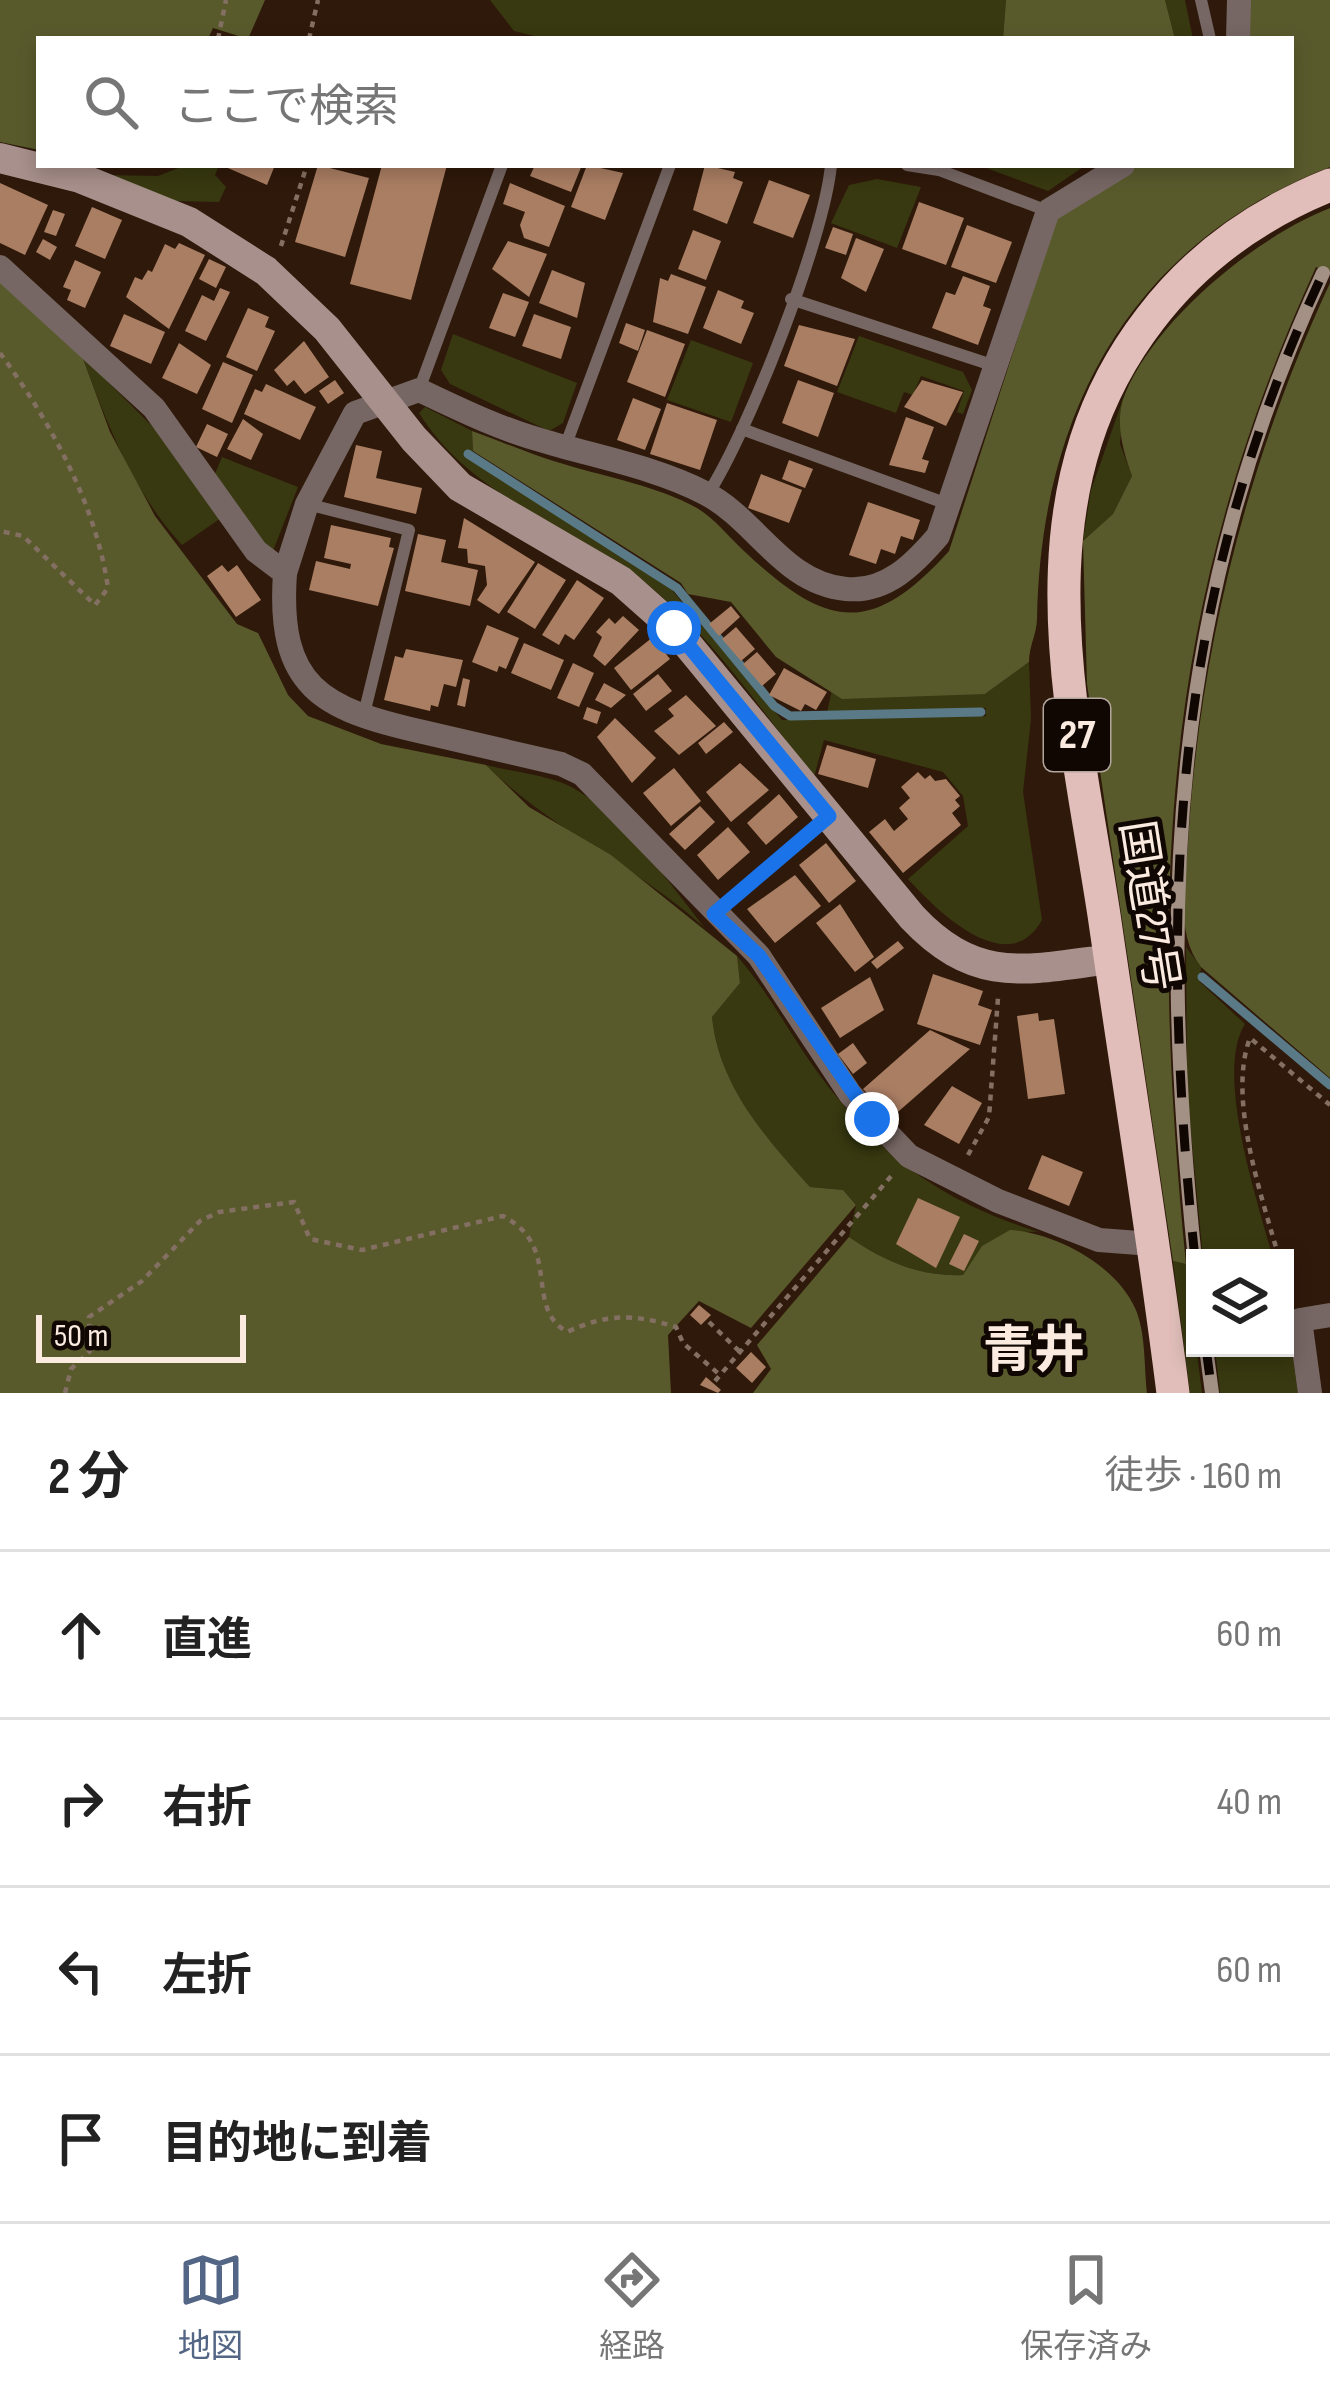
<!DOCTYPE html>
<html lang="ja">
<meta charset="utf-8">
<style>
body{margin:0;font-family:"Sofia Sans Condensed","Noto Sans JP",sans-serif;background:#f2f2f2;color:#222}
.controls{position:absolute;right:36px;bottom:36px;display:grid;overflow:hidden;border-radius:0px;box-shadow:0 6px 18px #0003}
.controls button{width:108px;height:108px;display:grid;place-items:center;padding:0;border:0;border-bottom:3px solid #e0e0e0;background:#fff;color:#222;font:60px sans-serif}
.scale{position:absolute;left:36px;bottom:30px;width:210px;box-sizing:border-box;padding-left:12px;border:6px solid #faeae0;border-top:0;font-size:33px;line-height:42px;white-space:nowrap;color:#faeae0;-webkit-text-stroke:9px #100703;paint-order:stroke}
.stop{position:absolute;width:36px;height:36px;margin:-27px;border:9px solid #1a73e8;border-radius:50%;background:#fff}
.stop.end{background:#1a73e8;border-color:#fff;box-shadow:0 3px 12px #0008}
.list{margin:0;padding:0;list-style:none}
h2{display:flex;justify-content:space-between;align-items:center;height:156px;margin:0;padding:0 48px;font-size:51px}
h2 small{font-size:39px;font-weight:400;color:#767676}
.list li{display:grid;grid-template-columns:78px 1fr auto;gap:36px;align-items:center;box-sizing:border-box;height:168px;padding:0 48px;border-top:3px solid #e0e0e0}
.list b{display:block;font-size:45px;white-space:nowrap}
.list em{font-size:39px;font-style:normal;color:#767676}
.icon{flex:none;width:66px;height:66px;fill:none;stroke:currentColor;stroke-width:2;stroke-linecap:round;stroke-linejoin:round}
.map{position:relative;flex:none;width:1330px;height:1393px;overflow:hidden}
.search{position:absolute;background:#fff;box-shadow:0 6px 18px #0003;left:36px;right:36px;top:36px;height:132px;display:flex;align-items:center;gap:30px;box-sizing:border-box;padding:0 42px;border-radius:0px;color:#767676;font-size:45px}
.sheet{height:828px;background:#fff}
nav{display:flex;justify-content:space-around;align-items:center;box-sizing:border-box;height:168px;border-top:3px solid #e0e0e0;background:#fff;font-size:33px;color:#767676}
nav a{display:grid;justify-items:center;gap:6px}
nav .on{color:#546685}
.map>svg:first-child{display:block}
.green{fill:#383910}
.forest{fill:#595a2c}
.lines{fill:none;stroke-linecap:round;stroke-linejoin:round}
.stream{stroke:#5a7a88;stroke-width:9}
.building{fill:#aa7e63}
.path{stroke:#847063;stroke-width:4.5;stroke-dasharray:6 6;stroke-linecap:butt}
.service{stroke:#766764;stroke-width:12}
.minor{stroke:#766764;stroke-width:24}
.secondary{stroke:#a8908c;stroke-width:30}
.trunk{stroke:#e1beb9;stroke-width:33}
.rail-casing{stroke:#a49185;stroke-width:14}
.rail{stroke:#100703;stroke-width:9;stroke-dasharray:27;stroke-linecap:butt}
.route{stroke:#1a73e8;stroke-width:15}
.labels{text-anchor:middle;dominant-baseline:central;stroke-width:10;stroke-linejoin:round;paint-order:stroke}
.shield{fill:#100703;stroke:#b4a69e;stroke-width:3}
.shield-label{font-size:42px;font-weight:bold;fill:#faeae0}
.street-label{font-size:45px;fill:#faeae0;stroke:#100703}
.quarter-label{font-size:51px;font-weight:bold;fill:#faeae0;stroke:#100703}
</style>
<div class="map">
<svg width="1330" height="1393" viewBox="0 0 1330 1393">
<rect width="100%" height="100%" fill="#2f190a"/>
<g class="green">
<path d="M 490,0 L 1006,0 L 1003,39 L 546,39 L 514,31 Z"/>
<path d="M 1165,0 L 1185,0 L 1193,39 L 1175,39 Z"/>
<path d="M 186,165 L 219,165 L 215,175 L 226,187 L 219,202 L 176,201 L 108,175 L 158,176 Z"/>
<path d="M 978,165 L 1086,165 L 1048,191 Z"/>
<path d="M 877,179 L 921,187 L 897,248 L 831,223 L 849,185 Z"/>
<path d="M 453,334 L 577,383 L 563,423 L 549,431 L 450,384 L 441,370 Z"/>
<path d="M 859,336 L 963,372 L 972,390 L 963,414 L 957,412 L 964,391 L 921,376 L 913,395 L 904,392 L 896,413 L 837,392 Z"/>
<path d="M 691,340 L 753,363 L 731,422 L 667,400 Z"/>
<path d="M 82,356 L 162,436 L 221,518 L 182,545 C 132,491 107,423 82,356 Z"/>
<path d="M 1124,396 L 1120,444 L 1132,476 L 1113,514 L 1083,541 L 1091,490 Z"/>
<path d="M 425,407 L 472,431 L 473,451 L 466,456 L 671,589 L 782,720 L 986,716 L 986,708 L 827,713 L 832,689 L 985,694 L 1029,662 L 1031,719 L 1023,792 L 1042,920 C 1008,981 937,911 908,879 L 968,826 L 963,796 L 943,772 L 824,740 L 814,777 C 763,713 715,640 652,588 C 574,524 475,502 419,413 Z"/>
<path d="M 222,457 L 298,487 L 273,551 L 262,547 L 214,476 Z"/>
<path d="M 486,765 C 510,771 537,774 560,782 C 612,801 671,885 705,928 C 636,866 551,830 486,765 Z"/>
<path d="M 1186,947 L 1201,967 L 1200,982 L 1245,1024 C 1214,1073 1258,1203 1273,1258 L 1203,1258 L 1187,1090 Z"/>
<path d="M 737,956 C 766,989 786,1027 811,1063 C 874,1152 934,1198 1038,1232 C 999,1230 984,1244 963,1275 C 919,1277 884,1261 849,1237 L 856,1205 L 843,1190 L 810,1187 C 765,1138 719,1086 712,1017 L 740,983 Z"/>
<path d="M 1173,1261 L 1186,1264 L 1202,1393 L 1190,1393 Z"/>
<path d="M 1285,1303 L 1298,1393 L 1220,1393 L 1215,1348 L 1285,1348 Z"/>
</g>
<g class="forest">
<path d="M 0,0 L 265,0 L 248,39 L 213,28 L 208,39 L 39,39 L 39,150 L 0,142 Z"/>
<path d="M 1006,0 L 1165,0 L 1175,39 L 1003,39 Z"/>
<path d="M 1247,0 L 1330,0 L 1330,167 C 1131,244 1041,411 1037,618 C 1037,634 1029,645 1029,662 L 985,694 L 842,699 L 776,657 L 731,602 L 688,594 L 681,583 L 473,451 L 472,431 C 503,442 534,456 567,465 C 610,478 657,486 697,508 C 714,518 729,537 744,551 C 824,626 869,640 949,551 L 1057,216 L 1110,179 L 1142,165 L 1291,165 L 1291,39 L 1246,39 Z"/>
<path d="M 1330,208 L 1330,273 L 1316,267 C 1159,609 1150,897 1186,1264 L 1173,1261 L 1087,684 L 1083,541 L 1113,514 L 1132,476 C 1123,451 1114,421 1125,394 C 1156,319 1256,237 1330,208 Z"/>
<path d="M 0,282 L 82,356 L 110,432 L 155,516 L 237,624 L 258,633 L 288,695 L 308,716 L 381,744 L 486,765 L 529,807 L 611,855 L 737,956 L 740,983 L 712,1017 C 719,1086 765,1137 810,1187 L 843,1190 L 856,1205 L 751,1328 L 699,1301 L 668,1335 L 671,1393 L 0,1393 Z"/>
<path d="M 1330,283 L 1330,1078 L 1201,967 C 1175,933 1185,885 1188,844 C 1199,651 1248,459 1330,283 Z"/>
<path d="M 1010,1230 C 1055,1233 1115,1264 1135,1308 C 1146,1332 1144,1367 1147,1393 L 753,1393 L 771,1369 L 757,1345 L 849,1237 C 884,1261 919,1277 963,1275 L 982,1246 Z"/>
</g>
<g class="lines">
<g class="stream">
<path d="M 468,454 L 677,588 L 774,706 L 790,716 L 981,712"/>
<path d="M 1202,977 L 1330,1085"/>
</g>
</g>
<g class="building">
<path d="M 221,165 L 275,165 L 267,185 Z"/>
<path d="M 318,165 L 369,178 L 345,257 L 295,242 Z"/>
<path d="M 382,165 L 447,165 L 411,300 L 350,284 Z"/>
<path d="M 535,165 L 582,165 L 571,192 L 530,176 Z"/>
<path d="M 587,165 L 623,173 L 605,220 L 571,207 Z"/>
<path d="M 705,165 L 735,172 L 733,178 L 743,182 L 727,224 L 693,210 Z"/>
<path d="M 769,180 L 810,195 L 793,238 L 753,223 Z"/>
<path d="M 0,183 L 48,205 L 25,255 L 0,243 Z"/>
<path d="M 510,183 L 565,206 L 549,247 L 524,238 L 520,225 L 525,212 L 503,204 Z"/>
<path d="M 919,202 L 964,218 L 946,265 L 902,249 Z"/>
<path d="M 92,207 L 122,220 L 105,259 L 75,246 Z"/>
<path d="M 53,210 L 65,214 L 56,236 L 44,232 Z"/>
<path d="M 967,225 L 1012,242 L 996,283 L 951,267 Z"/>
<path d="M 833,227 L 853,234 L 846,255 L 825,248 Z"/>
<path d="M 693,230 L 721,241 L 706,280 L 678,269 Z"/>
<path d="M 856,238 L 884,249 L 866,292 L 841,278 Z"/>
<path d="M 43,239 L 57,247 L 50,260 L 36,252 Z"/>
<path d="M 508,241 L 547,254 L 529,297 L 492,269 Z"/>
<path d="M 179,243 L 205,255 L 169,329 L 126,297 L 135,277 L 142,280 L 148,270 L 152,272 L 165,244 L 175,249 Z"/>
<path d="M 209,259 L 226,267 L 216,288 L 199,279 Z"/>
<path d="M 75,260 L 101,272 L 85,308 L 67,300 L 71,290 L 63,287 Z"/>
<path d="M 552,270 L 585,283 L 577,318 L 539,303 Z"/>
<path d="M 671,274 L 706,287 L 688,334 L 653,322 L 660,278 L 668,281 Z"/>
<path d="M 963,276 L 990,286 L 983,306 L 991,309 L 978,345 L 932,328 L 946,292 L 955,295 Z"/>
<path d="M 220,288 L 230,292 L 206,341 L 185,331 L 202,295 L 214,301 Z"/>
<path d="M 718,290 L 744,301 L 741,308 L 754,313 L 741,344 L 703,328 Z"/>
<path d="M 503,293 L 529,302 L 515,337 L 489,328 Z"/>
<path d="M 248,308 L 269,317 L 265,327 L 275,331 L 257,371 L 226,357 Z"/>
<path d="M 124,314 L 165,332 L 151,364 L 110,346 Z"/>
<path d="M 534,314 L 571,327 L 561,359 L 522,346 Z"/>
<path d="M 626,323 L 645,330 L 638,351 L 619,343 Z"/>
<path d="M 799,325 L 855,339 L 837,386 L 784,366 Z"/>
<path d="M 647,330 L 685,344 L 665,397 L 627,382 Z"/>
<path d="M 304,341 L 329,377 L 305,394 L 294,380 L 287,386 L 274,370 Z"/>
<path d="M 179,343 L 211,365 L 197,394 L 162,378 Z"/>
<path d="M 223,362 L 253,375 L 232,423 L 202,409 Z"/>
<path d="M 335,380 L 344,393 L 328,404 L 319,391 Z"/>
<path d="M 798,380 L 834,393 L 818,437 L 782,423 Z"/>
<path d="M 922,380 L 963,392 L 946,426 L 904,407 Z"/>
<path d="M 266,384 L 316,407 L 300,440 L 244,414 L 255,389 L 262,392 Z"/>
<path d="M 633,398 L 661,409 L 645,450 L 617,440 Z"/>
<path d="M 667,403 L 717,420 L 700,470 L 650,454 Z"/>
<path d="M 906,417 L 934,427 L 922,459 L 929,461 L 925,473 L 889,465 Z"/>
<path d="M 243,419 L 263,434 L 251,460 L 227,449 Z"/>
<path d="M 207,424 L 228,434 L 217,457 L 196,447 Z"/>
<path d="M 356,445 L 382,451 L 376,478 L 422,488 L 416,514 L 344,497 Z"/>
<path d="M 789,460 L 813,469 L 805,488 L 782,479 Z"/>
<path d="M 761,474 L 802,490 L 789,523 L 748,508 Z"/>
<path d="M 868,502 L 920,520 L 913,540 L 901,536 L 895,554 L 881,549 L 876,564 L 849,555 Z"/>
<path d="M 464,518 L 535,562 L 499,614 L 477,600 L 487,585 L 485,566 L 468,563 L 467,549 L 458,548 Z"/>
<path d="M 331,525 L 391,538 L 389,547 L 394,548 L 378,606 L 309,590 L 316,561 L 350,569 L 351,564 L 324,558 Z"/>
<path d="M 418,534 L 446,540 L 441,562 L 478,570 L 470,606 L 405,591 Z"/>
<path d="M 538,563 L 566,580 L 535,629 L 507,612 Z"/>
<path d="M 222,565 L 228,572 L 237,565 L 261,600 L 236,617 L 207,576 Z"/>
<path d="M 577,580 L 604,598 L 574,640 L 565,634 L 559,645 L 542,635 Z"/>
<path d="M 731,606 L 740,617 L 719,636 L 709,624 Z"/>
<path d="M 623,616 L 639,630 L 605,666 L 593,656 L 602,637 L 596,632 L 609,618 L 615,624 Z"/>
<path d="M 487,625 L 519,638 L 506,669 L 499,666 L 497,672 L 472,662 Z"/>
<path d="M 736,627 L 755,649 L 741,661 L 722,639 Z"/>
<path d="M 653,637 L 670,659 L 631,690 L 614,668 Z"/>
<path d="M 524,643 L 564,660 L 551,690 L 511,673 Z"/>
<path d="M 406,649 L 463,660 L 456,687 L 444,684 L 438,707 L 431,705 L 430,711 L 384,700 L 395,656 L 403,658 Z"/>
<path d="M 757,652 L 776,674 L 762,686 L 743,664 Z"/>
<path d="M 573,663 L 594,673 L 579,707 L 557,698 Z"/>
<path d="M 784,668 L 827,692 L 816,710 L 805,704 L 801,711 L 769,695 Z"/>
<path d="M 658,674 L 672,691 L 646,711 L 633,694 Z"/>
<path d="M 463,678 L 470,680 L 465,707 L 457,705 Z"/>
<path d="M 604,683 L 626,695 L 611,708 L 595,700 Z"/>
<path d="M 686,695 L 716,726 L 679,755 L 654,731 L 674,716 L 668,709 Z"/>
<path d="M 587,707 L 601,712 L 597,724 L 583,719 Z"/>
<path d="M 615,718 L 656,758 L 632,783 L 597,737 Z"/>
<path d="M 724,722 L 733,732 L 706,754 L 698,743 Z"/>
<path d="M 827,745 L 876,759 L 868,788 L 818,774 Z"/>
<path d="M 740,763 L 769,790 L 731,822 L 706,792 Z"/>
<path d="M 674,768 L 701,801 L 671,826 L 643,793 Z"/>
<path d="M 918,772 L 925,779 L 930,775 L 935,781 L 946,779 L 960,796 L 955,800 L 960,806 L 952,813 L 961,825 L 903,873 L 869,832 L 885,819 L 894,831 L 908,819 L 899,808 L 910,798 L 901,787 Z"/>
<path d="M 779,794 L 798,817 L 766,845 L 747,823 Z"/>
<path d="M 700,806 L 715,822 L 685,850 L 669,834 Z"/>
<path d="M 728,827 L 750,852 L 718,880 L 697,855 Z"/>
<path d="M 826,843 L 856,881 L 829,903 L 799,865 Z"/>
<path d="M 795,875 L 821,906 L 775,943 L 747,909 Z"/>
<path d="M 840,904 L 874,957 L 855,972 L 816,923 Z"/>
<path d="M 898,941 L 904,948 L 877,969 L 871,962 Z"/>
<path d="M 933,974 L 983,991 L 978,1005 L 992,1010 L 980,1045 L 917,1024 Z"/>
<path d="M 870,977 L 884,1010 L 840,1038 L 821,1008 Z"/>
<path d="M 1038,1013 L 1039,1021 L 1054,1019 L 1065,1094 L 1028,1099 L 1017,1016 Z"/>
<path d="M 930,1030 L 970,1049 L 891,1118 L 863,1089 Z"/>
<path d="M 853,1043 L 867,1063 L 853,1074 L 838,1054 Z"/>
<path d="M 952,1086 L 982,1103 L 959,1144 L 924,1125 Z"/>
<path d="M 1042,1155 L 1083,1172 L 1069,1206 L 1028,1189 Z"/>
<path d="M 918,1198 L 960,1217 L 936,1268 L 896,1244 Z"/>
<path d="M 964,1234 L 979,1241 L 964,1271 L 949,1264 Z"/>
<path d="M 699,1305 L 711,1315 L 701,1325 L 690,1315 Z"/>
<path d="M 751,1352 L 766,1367 L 752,1383 L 736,1368 Z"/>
<path d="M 706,1377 L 721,1390 L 718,1393 L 700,1385 Z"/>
</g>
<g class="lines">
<g class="path">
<path d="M 218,39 L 226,0"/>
<path d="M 309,39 L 318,0"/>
<path d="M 146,165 L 168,165"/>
<path d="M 281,246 L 307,165"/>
<path d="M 0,353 C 50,421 96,504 108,588 L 95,605 L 23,536 L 0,531"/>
<path d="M 968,1155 L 989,1117 L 998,998"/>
<path d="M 1279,1258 C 1262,1197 1227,1098 1250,1038 L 1330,1105"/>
<path d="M 1285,1278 L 1290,1296"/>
<path d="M 709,1322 L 740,1352"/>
<path d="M 715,1381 L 893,1174"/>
<path d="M 65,1393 L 71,1369 L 90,1351 L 89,1317 L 142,1281 L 200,1221 L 219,1212 L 294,1202 L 310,1239 L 362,1250 L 503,1216 C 563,1247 523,1306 567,1332 C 608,1313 634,1314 676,1327 L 683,1343 L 720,1375"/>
</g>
<g class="service">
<path d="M 1201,0 L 1210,39"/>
<path d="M 907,165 L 939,170 L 1048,211"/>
<path d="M 791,299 L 995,366"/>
<path d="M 419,390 L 502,165"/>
<path d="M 742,429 L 950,505"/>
<path d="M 565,447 L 670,165"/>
<path d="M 708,494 C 749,430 824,239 831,165"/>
<path d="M 307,504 L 409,530 L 363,718"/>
<path d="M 715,913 L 827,817"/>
</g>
<g class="minor">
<path d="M 1238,39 L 1239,0"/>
<path d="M 0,267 L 154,408 L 256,551 L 285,573 C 277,687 321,709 423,732 C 469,743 515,753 561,764 L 582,774 L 759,956 L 850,1094 L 909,1156 L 998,1201 L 1099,1240 L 1152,1244"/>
<path d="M 285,573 L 307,504 L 355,413 L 419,390 C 461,410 502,430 547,442 C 598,457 657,468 705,493 C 757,520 783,583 846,589 C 886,593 914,564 938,536 L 1048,211 L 1123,165"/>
<path d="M 1310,1393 L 1300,1320 L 1330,1315"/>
</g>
<path class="secondary" d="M 0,158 L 80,178 L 189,222 L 266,271 L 327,329 L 414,439 L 460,487 L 621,581 L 674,628 L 912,917 C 976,985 1026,970 1110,959"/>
<path class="trunk" d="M 1173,1393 C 1153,1233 1127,1074 1104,915 C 1073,711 1013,497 1150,319 C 1197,257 1258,214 1330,185"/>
<defs>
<g id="rail">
<path d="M 1195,1259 C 1158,905 1170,602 1323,273"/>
<path d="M 1206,1348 L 1212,1393"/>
</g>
</defs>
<use href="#rail" class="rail-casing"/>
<use href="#rail" class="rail"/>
</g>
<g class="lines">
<path class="route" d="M 674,628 L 829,816 L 714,914 L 759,956 L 872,1119"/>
</g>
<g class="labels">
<rect class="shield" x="1044" y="699" width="66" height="72" rx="9"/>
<g class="shield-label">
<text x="1077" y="735">27</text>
</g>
<g class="street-label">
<text transform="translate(1148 906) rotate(81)">国道27号</text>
</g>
<g class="quarter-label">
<text x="1034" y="1351">青井</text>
</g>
</g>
</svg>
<div class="controls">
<button><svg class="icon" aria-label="layers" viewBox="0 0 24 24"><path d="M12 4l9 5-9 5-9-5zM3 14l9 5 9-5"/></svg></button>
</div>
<div class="scale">50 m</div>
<div class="stop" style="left:674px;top:628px"></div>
<div class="stop end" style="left:872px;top:1119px"></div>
<div class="search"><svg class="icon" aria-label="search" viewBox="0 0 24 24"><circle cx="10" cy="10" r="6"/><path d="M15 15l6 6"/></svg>ここで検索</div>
</div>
<section class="sheet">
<h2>2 分<small>徒歩 · 160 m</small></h2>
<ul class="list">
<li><svg class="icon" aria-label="ahead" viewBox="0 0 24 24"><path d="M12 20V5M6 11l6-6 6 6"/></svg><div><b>直進</b></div><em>60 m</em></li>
<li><svg class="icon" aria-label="right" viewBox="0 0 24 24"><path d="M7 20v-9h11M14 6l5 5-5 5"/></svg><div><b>右折</b></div><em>40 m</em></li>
<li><svg class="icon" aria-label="left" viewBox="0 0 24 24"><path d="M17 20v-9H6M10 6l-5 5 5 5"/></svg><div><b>左折</b></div><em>60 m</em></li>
<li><svg class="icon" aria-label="arrive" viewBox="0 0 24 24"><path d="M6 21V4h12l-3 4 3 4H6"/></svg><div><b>目的地に到着</b></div></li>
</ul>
</section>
<nav>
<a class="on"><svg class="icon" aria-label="map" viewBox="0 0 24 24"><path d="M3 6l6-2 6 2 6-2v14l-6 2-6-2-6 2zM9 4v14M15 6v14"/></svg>地図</a>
<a><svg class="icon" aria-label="directions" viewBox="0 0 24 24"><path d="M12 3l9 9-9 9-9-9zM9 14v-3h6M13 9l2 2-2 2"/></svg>経路</a>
<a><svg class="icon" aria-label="saved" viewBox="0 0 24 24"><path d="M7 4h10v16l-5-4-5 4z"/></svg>保存済み</a>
</nav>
